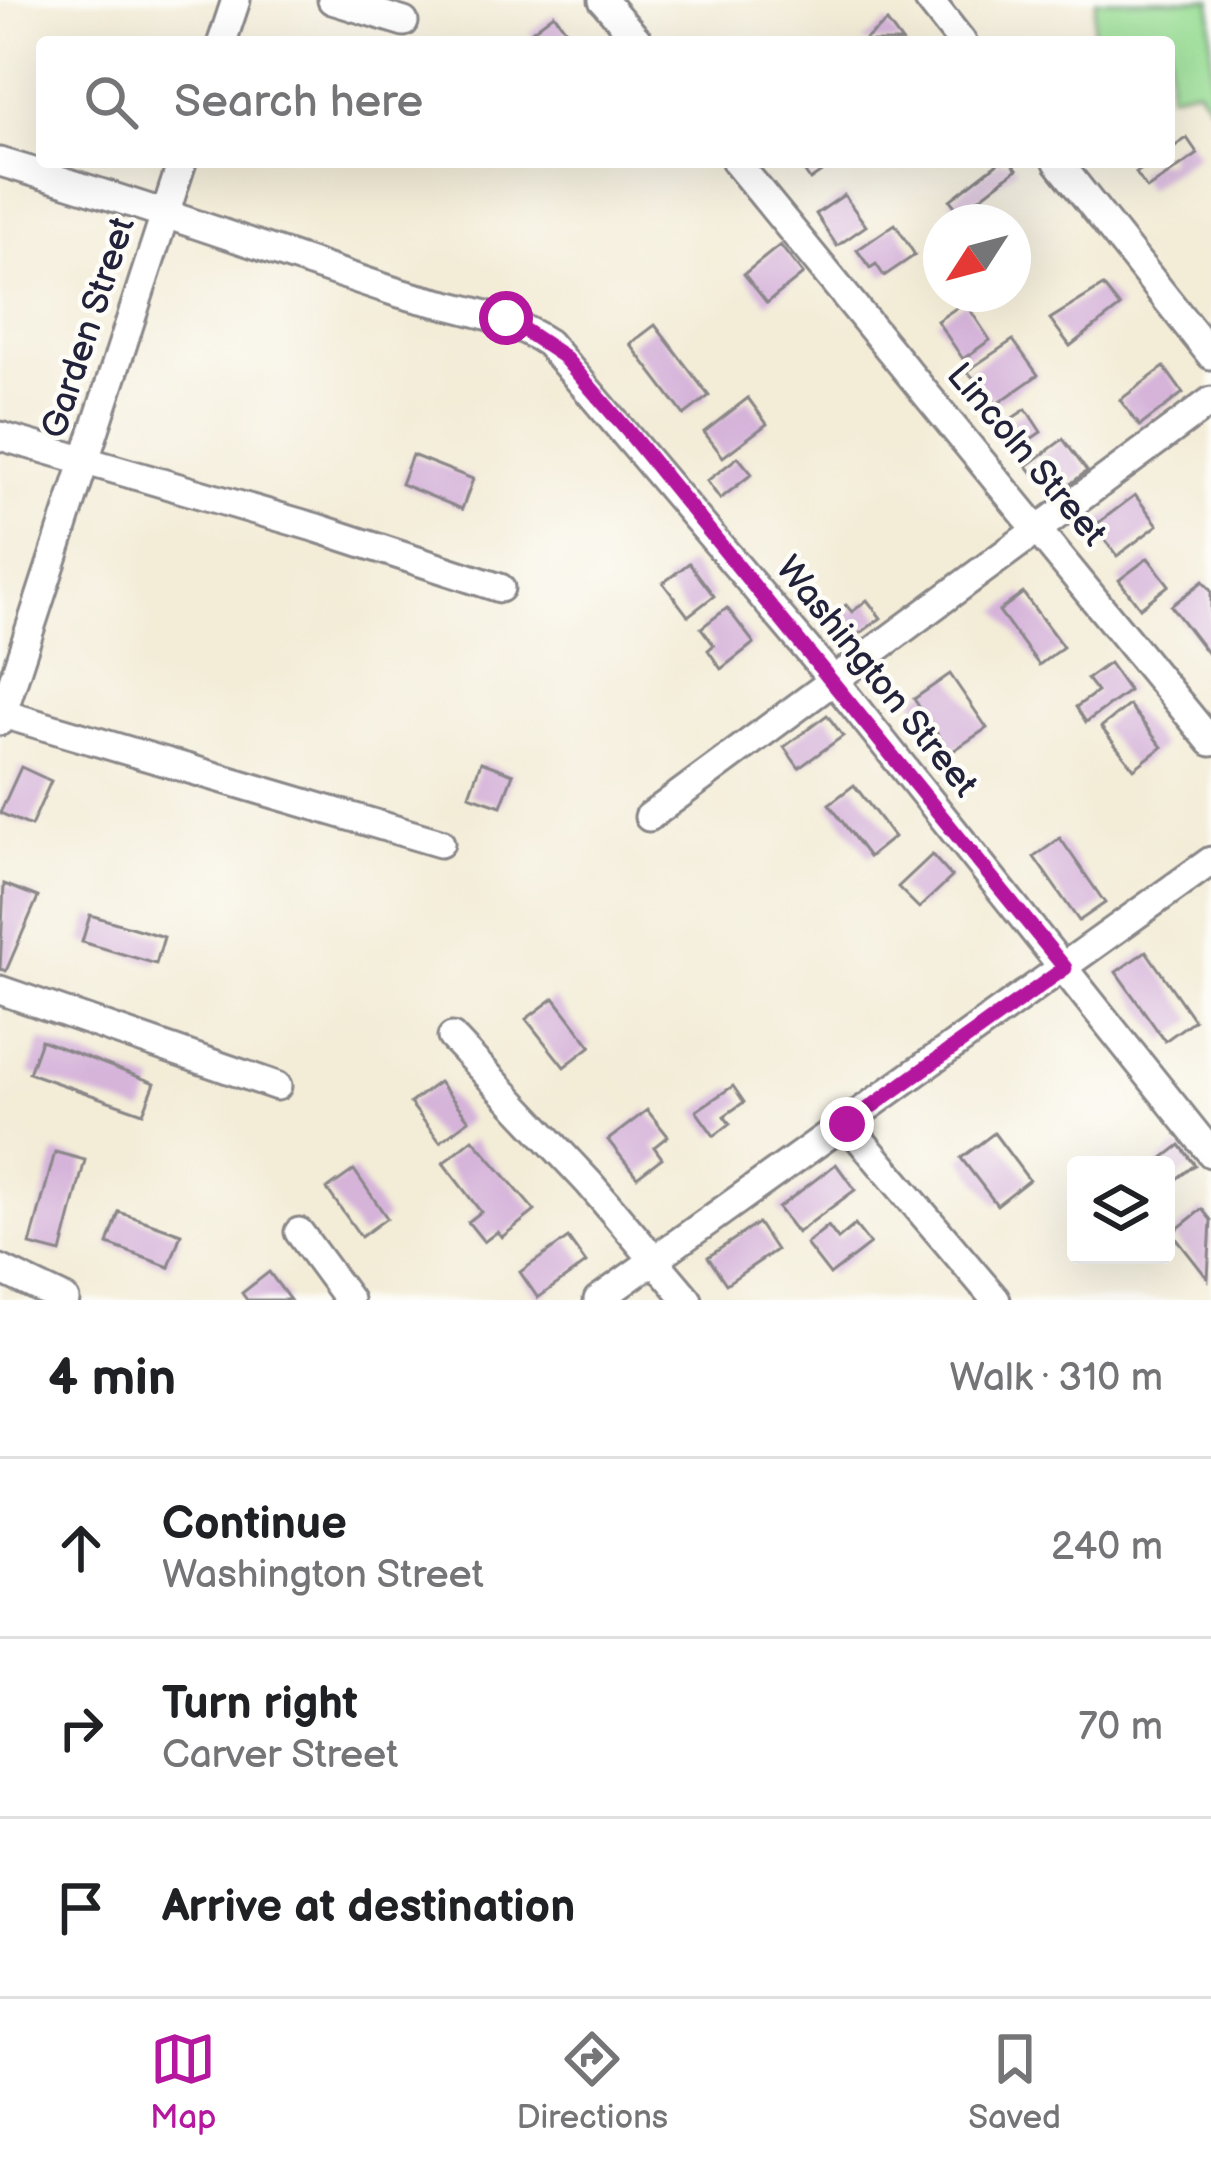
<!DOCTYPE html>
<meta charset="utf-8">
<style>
body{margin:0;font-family:"Balsamiq Sans",sans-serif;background:#f6f6f6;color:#202124}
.controls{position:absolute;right:36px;bottom:36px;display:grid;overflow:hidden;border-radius:12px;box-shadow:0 12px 48px #0002}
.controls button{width:108px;height:108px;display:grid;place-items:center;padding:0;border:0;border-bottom:3px solid #e0e0e0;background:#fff;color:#202124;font:60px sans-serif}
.compass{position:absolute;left:923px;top:204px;width:108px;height:108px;border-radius:50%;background:#fff;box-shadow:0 12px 48px #0002;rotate:234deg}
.stop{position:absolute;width:36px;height:36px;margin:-27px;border:9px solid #b5179e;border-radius:50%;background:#fff}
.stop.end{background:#b5179e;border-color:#fff;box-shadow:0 3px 12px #0008}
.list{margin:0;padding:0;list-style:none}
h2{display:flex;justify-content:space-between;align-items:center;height:156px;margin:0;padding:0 48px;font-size:51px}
h2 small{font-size:39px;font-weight:400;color:#757577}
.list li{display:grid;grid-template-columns:78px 1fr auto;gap:36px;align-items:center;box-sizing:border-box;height:180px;padding:0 48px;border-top:3px solid #e0e0e0}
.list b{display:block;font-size:45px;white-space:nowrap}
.list p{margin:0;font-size:39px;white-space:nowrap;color:#757577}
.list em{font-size:39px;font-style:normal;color:#757577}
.icon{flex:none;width:66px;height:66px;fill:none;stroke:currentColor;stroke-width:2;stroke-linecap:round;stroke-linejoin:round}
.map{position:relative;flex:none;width:1211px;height:1300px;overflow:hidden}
.search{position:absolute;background:#fff;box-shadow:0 12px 48px #0002;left:36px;right:36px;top:36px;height:132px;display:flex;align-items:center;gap:30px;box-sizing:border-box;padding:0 42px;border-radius:12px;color:#757577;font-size:45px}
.sheet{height:696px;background:#fff}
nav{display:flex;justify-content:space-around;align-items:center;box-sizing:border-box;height:168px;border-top:3px solid #e0e0e0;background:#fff;font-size:33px;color:#757577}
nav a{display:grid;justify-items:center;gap:6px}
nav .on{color:#b5179e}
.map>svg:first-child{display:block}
.green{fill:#9ade95;stroke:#5e8068;stroke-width:3}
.building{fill:#d6b4da}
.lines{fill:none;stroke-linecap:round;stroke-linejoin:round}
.minor-casing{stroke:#8a8789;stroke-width:33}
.minor{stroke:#fff;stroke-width:27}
.route{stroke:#b5179e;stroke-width:15}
.labels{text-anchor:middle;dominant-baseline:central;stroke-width:9;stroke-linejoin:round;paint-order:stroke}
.street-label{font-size:36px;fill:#22223b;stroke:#fdfcf7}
</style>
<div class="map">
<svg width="1211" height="1300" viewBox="0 0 1211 1300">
<rect width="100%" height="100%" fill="#fdfcf7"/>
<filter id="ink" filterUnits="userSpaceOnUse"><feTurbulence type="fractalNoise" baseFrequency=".00833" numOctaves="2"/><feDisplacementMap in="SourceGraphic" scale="24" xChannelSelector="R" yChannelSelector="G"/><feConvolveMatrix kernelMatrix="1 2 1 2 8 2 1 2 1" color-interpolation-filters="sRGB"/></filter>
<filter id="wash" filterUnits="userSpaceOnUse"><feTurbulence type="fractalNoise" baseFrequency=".004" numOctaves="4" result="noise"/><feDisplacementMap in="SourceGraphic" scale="48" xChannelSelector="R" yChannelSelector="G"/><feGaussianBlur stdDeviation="2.7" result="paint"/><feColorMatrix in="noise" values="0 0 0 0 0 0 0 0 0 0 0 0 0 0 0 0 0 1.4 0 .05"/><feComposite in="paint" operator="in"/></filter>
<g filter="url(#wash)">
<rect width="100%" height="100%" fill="#f3ecd7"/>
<path class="green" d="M 1096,0 L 1211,0 L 1211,107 L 1197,88 L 1169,94 L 1169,42 L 1083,42 L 1093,32 Z"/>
<g id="blocks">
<g class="building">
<path d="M 554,14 L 575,42 L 536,42 L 529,33 Z"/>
<path d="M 887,22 L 902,42 L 862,42 Z"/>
<path d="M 1187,138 L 1198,154 L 1147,189 L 1136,173 L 1152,162 L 1169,162 L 1169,150 Z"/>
<path d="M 813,162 L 836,162 L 810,180 L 803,169 Z"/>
<path d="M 999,162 L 1011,162 L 1017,169 L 960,213 L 950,200 Z"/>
<path d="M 844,195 L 866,226 L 837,246 L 816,214 Z"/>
<path d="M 895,224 L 915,255 L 884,276 L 876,264 L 870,268 L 857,250 Z"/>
<path d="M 780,245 L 803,274 L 767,303 L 744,274 Z"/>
<path d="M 1103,286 L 1120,307 L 1070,346 L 1050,319 Z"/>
<path d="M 965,302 L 990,340 L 963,359 L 937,321 Z"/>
<path d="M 655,325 L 709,396 L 684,415 L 630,344 Z"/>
<path d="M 1013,340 L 1038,375 L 997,404 L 967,371 Z"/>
<path d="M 1164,367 L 1183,393 L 1140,426 L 1120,400 Z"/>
<path d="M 748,398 L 767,424 L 723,457 L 704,432 Z"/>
<path d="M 1026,409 L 1041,432 L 1025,443 L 1019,434 L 1009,442 L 999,427 Z"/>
<path d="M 1063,439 L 1087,471 L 1059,493 L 1049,480 L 1042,485 L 1027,466 Z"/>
<path d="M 412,455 L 473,479 L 462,509 L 401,484 Z"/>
<path d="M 738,457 L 752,474 L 720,499 L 707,481 Z"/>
<path d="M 1135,495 L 1158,525 L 1117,556 L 1094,526 Z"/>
<path d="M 1148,558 L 1169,585 L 1140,608 L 1119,580 Z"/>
<path d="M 689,563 L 714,596 L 688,616 L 663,583 Z"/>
<path d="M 1203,581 L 1211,591 L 1211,658 L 1171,606 Z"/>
<path d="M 1023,593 L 1063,647 L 1039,665 L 999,611 Z"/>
<path d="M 867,600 L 881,618 L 843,646 L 829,629 L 840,620 L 835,613 L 846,605 L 852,612 Z"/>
<path d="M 727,608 L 754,643 L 721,669 L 708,650 L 714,645 L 701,628 Z"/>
<path d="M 1109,663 L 1129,691 L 1086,722 L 1076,707 L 1097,692 L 1087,679 Z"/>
<path d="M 950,674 L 987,728 L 950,753 L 914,699 Z"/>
<path d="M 1129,705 L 1162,747 L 1134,769 L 1101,727 Z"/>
<path d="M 827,715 L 843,736 L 799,768 L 784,747 Z"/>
<path d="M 481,762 L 513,774 L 501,806 L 469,795 Z"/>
<path d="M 21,767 L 51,781 L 31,826 L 0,813 Z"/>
<path d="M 854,785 L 894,837 L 869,857 L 829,804 Z"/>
<path d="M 1060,838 L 1105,903 L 1079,921 L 1034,857 Z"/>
<path d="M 932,855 L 952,877 L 919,908 L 898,887 Z"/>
<path d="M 4,884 L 38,897 L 6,971 L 0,969 Z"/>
<path d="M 90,915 L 164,937 L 156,964 L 82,942 Z"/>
<path d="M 1146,951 L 1194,1020 L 1165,1041 L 1116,972 Z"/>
<path d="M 554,998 L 591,1046 L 564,1067 L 526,1019 Z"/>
<path d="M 41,1040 L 155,1083 L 143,1113 L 29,1073 Z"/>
<path d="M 439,1082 L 469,1120 L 440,1142 L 410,1103 Z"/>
<path d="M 733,1086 L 744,1102 L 724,1116 L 730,1124 L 714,1136 L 696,1111 Z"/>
<path d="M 647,1110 L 668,1136 L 654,1147 L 662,1158 L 637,1177 L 608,1140 Z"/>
<path d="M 994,1133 L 1029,1180 L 997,1205 L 961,1158 Z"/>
<path d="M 473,1139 L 535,1211 L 502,1237 L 497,1232 L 484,1242 L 468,1222 L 481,1212 L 443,1163 Z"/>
<path d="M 1180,1145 L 1195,1165 L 1166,1187 L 1166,1165 L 1154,1165 Z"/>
<path d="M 55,1152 L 85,1160 L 61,1253 L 30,1245 Z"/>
<path d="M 836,1164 L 855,1190 L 797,1233 L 778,1208 Z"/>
<path d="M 354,1170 L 387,1218 L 361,1237 L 327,1189 Z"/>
<path d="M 1202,1209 L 1211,1220 L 1208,1279 L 1172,1233 Z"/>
<path d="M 119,1212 L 181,1234 L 169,1267 L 108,1244 Z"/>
<path d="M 758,1223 L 776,1250 L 726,1284 L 708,1257 Z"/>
<path d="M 855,1225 L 870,1244 L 830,1275 L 806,1244 L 828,1226 L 838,1239 Z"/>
<path d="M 568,1238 L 586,1263 L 538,1298 L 520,1272 Z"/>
<path d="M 269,1272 L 290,1300 L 247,1300 L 242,1293 Z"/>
</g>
</g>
</g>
<g filter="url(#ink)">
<use href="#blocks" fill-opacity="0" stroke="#8a8789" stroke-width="3"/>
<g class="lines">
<defs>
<g id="minor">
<path d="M 332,0 L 404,22"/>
<path d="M 603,0 L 639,42"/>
<path d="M 929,0 L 962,42"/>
<path d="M 222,42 L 236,0"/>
<path d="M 0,162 C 132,201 262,247 393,291 C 447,308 500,311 548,343 L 835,682 L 1211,1153"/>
<path d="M 736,162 L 1211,742"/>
<path d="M 1058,162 L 1211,355"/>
<path d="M 0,436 L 317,528 L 500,588"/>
<path d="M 0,713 L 440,843"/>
<path d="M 0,721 L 182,162"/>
<path d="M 649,817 L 1211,401"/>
<path d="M 0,990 L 277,1086"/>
<path d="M 452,1037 L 589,1183 L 688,1300"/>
<path d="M 847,1124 L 996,1300"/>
<path d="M 299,1232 L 349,1300"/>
<path d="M 0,1269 L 65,1300"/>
<path d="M 598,1300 L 1211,861"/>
</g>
</defs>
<use href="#minor" class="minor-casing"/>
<use href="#minor" class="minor"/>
</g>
</g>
<g class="lines" filter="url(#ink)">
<path class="route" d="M 506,318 L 563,356 L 627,430 L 1065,968 L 847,1124"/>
</g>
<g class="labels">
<g class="street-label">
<text transform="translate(89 328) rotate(-72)">Garden Street</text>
<text transform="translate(1026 455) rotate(50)">Lincoln Street</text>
<text transform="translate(876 677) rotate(51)">Washington Street</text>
</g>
</g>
</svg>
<div class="controls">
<button><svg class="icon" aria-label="layers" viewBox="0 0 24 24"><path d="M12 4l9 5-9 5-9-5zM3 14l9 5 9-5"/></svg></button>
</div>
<svg class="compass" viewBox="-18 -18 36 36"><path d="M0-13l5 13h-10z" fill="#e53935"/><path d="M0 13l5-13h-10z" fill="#757577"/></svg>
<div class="stop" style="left:506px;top:318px"></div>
<div class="stop end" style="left:847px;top:1124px"></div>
<div class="search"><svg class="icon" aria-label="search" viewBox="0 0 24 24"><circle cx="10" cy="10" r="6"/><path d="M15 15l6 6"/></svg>Search here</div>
</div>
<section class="sheet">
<h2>4 min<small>Walk · 310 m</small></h2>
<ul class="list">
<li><svg class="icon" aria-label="ahead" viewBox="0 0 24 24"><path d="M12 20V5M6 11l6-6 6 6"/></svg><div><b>Continue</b><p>Washington Street</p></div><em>240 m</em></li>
<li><svg class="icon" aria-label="right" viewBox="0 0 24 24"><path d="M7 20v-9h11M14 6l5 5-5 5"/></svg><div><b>Turn right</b><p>Carver Street</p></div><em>70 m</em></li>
<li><svg class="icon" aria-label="arrive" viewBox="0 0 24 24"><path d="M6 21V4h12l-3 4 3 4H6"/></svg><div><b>Arrive at destination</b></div></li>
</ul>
</section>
<nav>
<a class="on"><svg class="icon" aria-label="map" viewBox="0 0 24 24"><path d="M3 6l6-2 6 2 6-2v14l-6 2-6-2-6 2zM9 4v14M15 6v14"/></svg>Map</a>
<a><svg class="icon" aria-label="directions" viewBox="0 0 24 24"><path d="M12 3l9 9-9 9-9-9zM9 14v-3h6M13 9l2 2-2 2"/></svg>Directions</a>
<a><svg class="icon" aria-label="saved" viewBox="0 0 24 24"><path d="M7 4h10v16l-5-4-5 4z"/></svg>Saved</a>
</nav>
